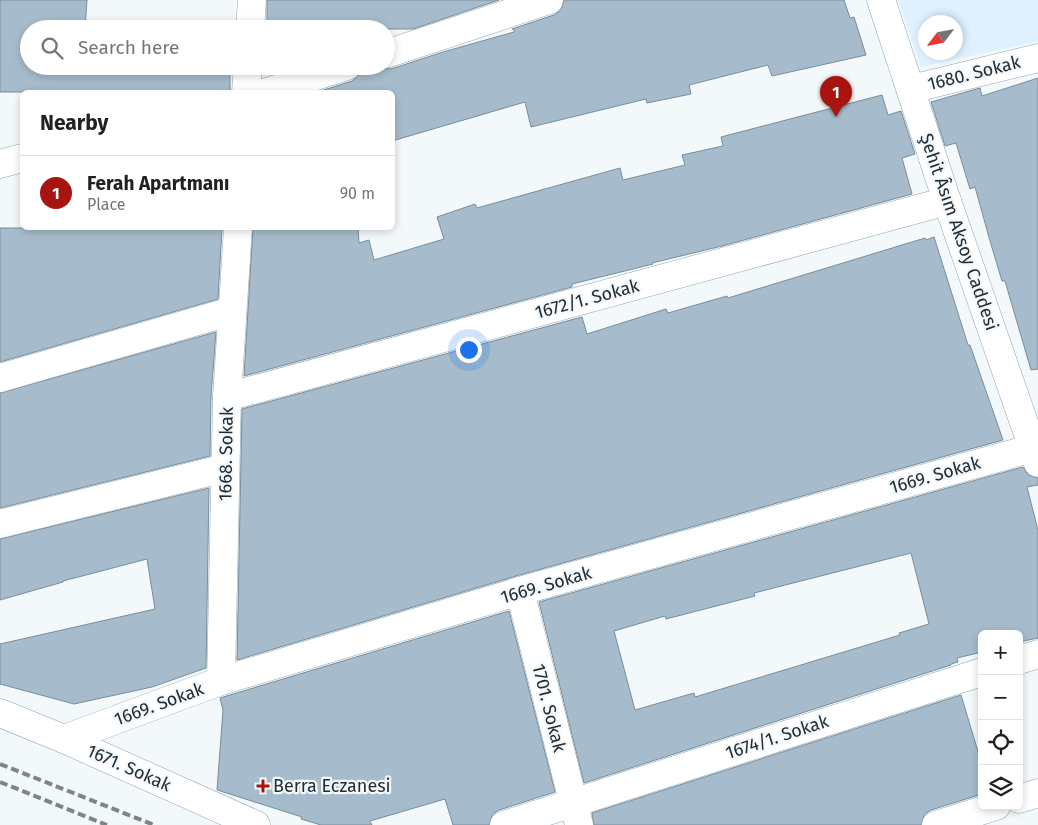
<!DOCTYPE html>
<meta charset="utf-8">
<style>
body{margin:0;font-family:"Fira Sans",sans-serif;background:#f6f6f6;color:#202124}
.controls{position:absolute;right:15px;bottom:15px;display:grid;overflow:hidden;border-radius:8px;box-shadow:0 2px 8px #0003}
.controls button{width:45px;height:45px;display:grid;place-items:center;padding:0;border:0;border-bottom:1px solid #e0e0e0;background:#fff;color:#202124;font:25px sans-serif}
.compass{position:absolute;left:918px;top:15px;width:45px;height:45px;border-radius:50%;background:#fff;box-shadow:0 2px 8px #0003;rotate:238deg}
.you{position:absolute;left:468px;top:349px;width:18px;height:18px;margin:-12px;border:4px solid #fff;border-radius:50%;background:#1a73e8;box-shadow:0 0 0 8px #1a73e833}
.badge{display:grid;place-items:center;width:32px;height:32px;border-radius:50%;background:#a81511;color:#fff;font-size:16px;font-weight:700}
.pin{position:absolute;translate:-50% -41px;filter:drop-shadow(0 1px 2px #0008)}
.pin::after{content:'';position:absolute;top:26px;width:18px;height:15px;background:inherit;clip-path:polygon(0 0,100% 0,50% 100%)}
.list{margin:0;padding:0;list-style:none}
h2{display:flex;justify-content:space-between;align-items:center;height:65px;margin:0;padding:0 20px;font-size:21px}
h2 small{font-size:16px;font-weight:400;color:#757577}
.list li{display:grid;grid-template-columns:32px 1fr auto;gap:15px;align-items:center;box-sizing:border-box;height:75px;padding:0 20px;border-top:1px solid #e0e0e0}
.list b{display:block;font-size:19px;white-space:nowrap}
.list p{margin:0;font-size:16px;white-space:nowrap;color:#757577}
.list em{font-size:16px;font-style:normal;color:#757577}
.icon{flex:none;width:28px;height:28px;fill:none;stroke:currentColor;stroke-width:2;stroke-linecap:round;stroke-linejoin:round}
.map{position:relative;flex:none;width:1038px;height:825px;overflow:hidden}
.search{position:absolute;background:#fff;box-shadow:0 2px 8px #0003;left:20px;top:20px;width:375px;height:55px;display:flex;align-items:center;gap:12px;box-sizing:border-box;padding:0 18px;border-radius:28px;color:#757577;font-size:19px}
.panel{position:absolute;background:#fff;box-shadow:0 2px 8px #0003;left:20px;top:90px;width:375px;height:140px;border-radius:8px}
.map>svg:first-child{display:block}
.built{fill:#dff1ff;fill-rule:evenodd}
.building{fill:#a6bccc;stroke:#788d9c;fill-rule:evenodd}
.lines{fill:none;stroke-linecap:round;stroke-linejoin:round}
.minor-casing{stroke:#90a6b5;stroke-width:29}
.minor{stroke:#fff;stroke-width:28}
.rail{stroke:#7e858a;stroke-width:4;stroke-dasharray:8 4;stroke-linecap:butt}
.poi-dot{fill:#a81511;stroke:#f3f8fb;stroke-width:2}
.labels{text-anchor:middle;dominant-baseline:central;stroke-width:4.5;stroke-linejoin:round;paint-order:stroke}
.street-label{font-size:18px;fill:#232c32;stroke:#f3f8fb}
.poi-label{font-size:18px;fill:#232c32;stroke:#f3f8fb;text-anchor:start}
</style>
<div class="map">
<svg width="1038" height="825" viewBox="0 0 1038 825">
<rect width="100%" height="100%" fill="#f3f8fb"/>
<path class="built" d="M 898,0 L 1038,0 L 1038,41 L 921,67 ZM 926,22 L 956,22 L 956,52 L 926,52 Z"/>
<g class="building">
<path d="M 0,0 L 87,0 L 85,29 L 29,29 L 29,66 L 230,66 L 230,92 L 0,92 Z"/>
<path d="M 267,0 L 499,0 L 413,29 L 267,29 Z"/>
<path d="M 564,0 L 844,0 L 850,18 L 854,17 L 866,55 L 772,76 L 768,65 L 689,85 L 691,94 L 647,103 L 646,99 L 531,127 L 525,102 L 392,141 L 392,92 L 324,92 L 324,90 L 352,81 L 360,74 L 381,68 L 391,69 L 443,52 L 514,32 L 514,29 L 512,29 L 554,15 L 561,10 Z"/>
<path d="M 1038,78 L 1038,369 L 1031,370 L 1005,281 L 1002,281 L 990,241 L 975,187 L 970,189 L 956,143 L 945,146 L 931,102 L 980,88 L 982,96 Z"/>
<path d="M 882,95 L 888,115 L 901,111 L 915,154 L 902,158 L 912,194 L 722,246 L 652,263 L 653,264 L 572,284 L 572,287 L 244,376 L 253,228 L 358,228 L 359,243 L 369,240 L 374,260 L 444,239 L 437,217 L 475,204 L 477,208 L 620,168 L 623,180 L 685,165 L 682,155 L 723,146 L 721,137 Z"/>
<path d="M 0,228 L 222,228 L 218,299 L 0,362 Z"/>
<path d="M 934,237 L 968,345 L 970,345 L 1003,440 L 516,576 L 237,660 L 242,409 L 582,317 L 587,334 L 666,309 L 668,313 L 727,296 L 728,298 L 925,238 L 926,240 Z"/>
<path d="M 216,332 L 211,396 L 210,456 L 0,508 L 0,393 Z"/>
<path d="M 1023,467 L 1028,475 L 1038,478 L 1038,485 L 1027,487 L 1038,530 L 1038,638 L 1019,642 L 1019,634 L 982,634 L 982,652 L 957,658 L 958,662 L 951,664 L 951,665 L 584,783 L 539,602 ZM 911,553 L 929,624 L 899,633 L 900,635 L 695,697 L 694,693 L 635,710 L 614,631 L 665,616 L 666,619 L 755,596 L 754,593 Z"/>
<path d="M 209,488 L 206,668 L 152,687 L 74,704 L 0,684 L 0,644 L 155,609 L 147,559 L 63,581 L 63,582 L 0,600 L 0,539 Z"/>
<path d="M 509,611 L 555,792 L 499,810 L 492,815 L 489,825 L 453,825 L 445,799 L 370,821 L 372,825 L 321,825 L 301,819 L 302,817 L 217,790 L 223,710 L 220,698 Z"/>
<path d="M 961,695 L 982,765 L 982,794 L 931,810 L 924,815 L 921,825 L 594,825 L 592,813 Z"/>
</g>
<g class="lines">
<defs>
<g id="minor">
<path d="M 881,0 L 947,201 L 1038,463"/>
<path d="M 250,29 L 252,0"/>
<path d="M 386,54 L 549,0"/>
<path d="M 911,89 L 1038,58"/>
<path d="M 246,92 L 248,66"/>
<path d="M 267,92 L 347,66"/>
<path d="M 0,164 L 22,158"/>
<path d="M 0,378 L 232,311"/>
<path d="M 227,397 L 947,201"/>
<path d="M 0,524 L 225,468"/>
<path d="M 520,591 L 579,825"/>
<path d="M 1019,660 L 1038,654"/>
<path d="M 221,681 L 227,397 L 238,228"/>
<path d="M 0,713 L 64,739 L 256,825"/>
<path d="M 64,739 L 221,681 L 520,591 L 1033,448"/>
<path d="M 1019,799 L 1038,793"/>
<path d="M 504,825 L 982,672"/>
<path d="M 936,825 L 996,806"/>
</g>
</defs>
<use href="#minor" class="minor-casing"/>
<use href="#minor" class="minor"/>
<g class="rail">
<path d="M 0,764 L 154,825"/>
<path d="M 0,782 L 107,825"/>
</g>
</g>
<path class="poi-dot" d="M260.5 778.5h5v5h5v5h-5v5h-5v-5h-5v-5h5z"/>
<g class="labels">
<g class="street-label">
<text transform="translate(974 73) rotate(-14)">1680. Sokak</text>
<text transform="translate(959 232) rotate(71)">Şehit Âsım Aksoy Caddesi</text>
<text transform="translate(587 299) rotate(-15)">1672/1. Sokak</text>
<text transform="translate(226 454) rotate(-89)">1668. Sokak</text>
<text transform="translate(935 475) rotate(-16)">1669. Sokak</text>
<text transform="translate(546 585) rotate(-16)">1669. Sokak</text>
<text transform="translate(159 704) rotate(-20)">1669. Sokak</text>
<text transform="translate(549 708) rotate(76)">1701. Sokak</text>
<text transform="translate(777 737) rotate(-18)">1674/1. Sokak</text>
<text transform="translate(129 768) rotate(24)">1671. Sokak</text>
</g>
<g class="poi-label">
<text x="273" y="786">Berra Eczanesi</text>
</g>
</g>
</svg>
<div class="controls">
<button>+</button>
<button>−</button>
<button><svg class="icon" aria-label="locate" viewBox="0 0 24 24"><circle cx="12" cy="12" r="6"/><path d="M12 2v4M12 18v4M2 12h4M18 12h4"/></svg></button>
<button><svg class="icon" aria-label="layers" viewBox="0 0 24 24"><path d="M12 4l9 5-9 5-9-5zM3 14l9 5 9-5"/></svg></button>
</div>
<svg class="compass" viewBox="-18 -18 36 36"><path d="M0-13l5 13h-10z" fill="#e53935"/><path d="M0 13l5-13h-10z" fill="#757577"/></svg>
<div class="you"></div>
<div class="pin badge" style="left:836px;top:117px">1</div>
<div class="search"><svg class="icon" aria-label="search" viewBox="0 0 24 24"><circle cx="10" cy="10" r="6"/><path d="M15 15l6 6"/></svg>Search here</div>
<section class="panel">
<h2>Nearby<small></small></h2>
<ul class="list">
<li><span class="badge">1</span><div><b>Ferah Apartmanı</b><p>Place</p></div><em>90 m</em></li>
</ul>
</section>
</div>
